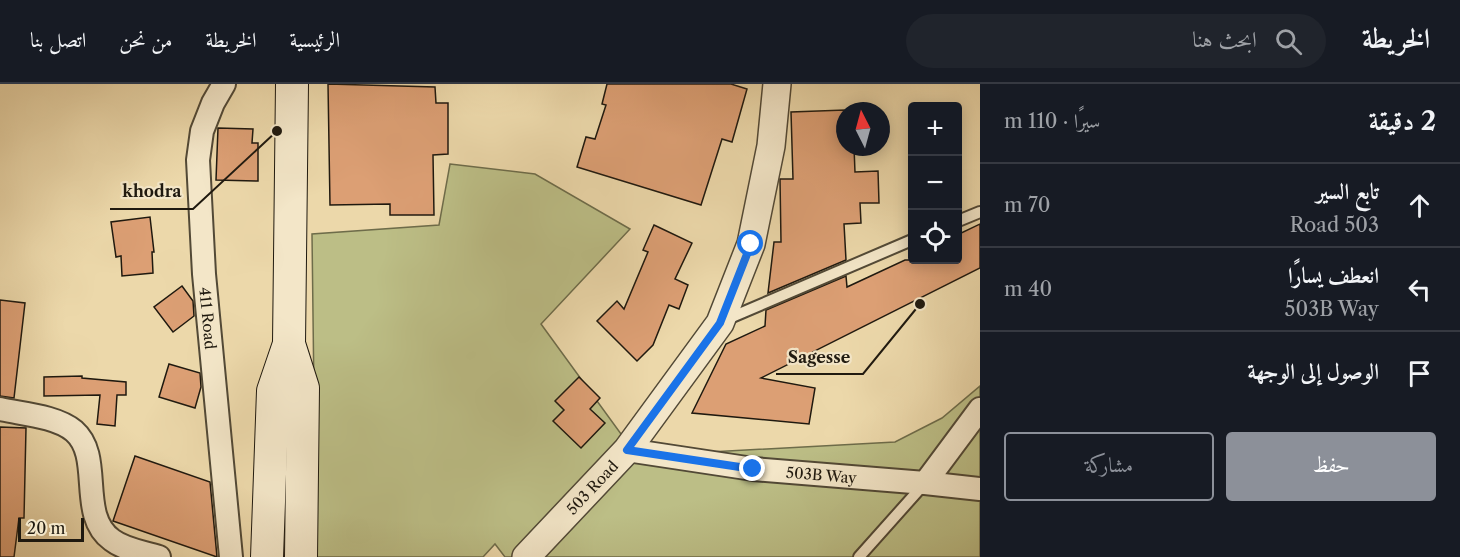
<!DOCTYPE html>
<html lang="ar">
<meta charset="utf-8">
<style>
body{margin:0;font-family:"Libre Caslon Text",Amiri,serif;background:#20242c;color:#f1f3f6;direction:rtl}
.controls{position:absolute;right:18px;top:18px;display:grid;overflow:hidden;border-radius:6px;box-shadow:0 3px 15px #0003}
.controls button{width:54px;height:54px;display:grid;place-items:center;padding:0;border:0;border-bottom:2px solid #363941;background:#171b24;color:#f1f3f6;font:30px sans-serif}
.compass{position:absolute;left:836px;top:18px;width:54px;height:54px;border-radius:50%;background:#171b24;box-shadow:0 3px 15px #0003;rotate:354deg}
.scale{position:absolute;left:18px;bottom:15px;width:66px;box-sizing:border-box;padding-left:6px;border:3px solid #1f190f;border-top:0;font-size:16px;line-height:21px;white-space:nowrap;color:#1f190f;-webkit-text-stroke:4px #f3e6c8;paint-order:stroke}
.stop{position:absolute;width:18px;height:18px;margin:-14px;border:4px solid #1a73e8;border-radius:50%;background:#fff}
.stop.end{background:#1a73e8;border-color:#fff;box-shadow:0 2px 6px #0008}
.list{margin:0;padding:0;list-style:none}
h2{display:flex;justify-content:space-between;align-items:center;height:78px;margin:0;padding:0 24px;font-size:26px}
h2 small{font-size:20px;font-weight:400;color:#9ea1a6}
.list li{display:grid;grid-template-columns:39px 1fr auto;gap:18px;align-items:center;box-sizing:border-box;height:84px;padding:0 24px;border-top:2px solid #363941}
.list b{display:block;font-size:22px;white-space:nowrap}
.list p{margin:0;font-size:20px;white-space:nowrap;color:#9ea1a6}
.list em{font-size:20px;font-style:normal;color:#9ea1a6}
.actions{display:flex;gap:12px;padding:18px 24px}
.actions a{flex:1;padding:14px 0;border:2px solid #8c9099;border-radius:6px;text-align:center;font-size:21px;color:#8c9099}
.actions .main{background:#8c9099;color:#fff}
.icon{flex:none;width:33px;height:33px;fill:none;stroke:currentColor;stroke-width:2;stroke-linecap:round;stroke-linejoin:round}
.map{position:relative;flex:none;width:980px;height:473px;overflow:hidden;direction:ltr}
header{display:flex;align-items:center;gap:36px;box-sizing:border-box;height:84px;padding:0 30px;background:#171b24;border-bottom:2px solid #363941}
header strong{font-size:28px}
nav{display:flex;gap:33px;margin-inline-start:auto;font-size:21px}
.search{width:420px;height:54px;background:#20242c;display:flex;align-items:center;gap:15px;box-sizing:border-box;padding:0 21px;border-radius:33px;color:#9ea1a6;font-size:22px}
main{display:flex}
aside{flex:1;background:#171b24}
.map>svg:first-child{display:block}
.green{fill:#bcbe86;stroke:#6e6c4a;stroke-width:1.5}
.building{fill:#dc9f74;stroke:#1f190f;stroke-width:1.5}
.lines{fill:none;stroke-linecap:round;stroke-linejoin:round}
.service-casing{stroke:#524936;stroke-width:14}
.minor-casing{stroke:#524936;stroke-width:26}
.tertiary-casing{stroke:#524936;stroke-width:30}
.secondary-casing{stroke:#1f190f;stroke-width:34}
.service{stroke:#f3e6c8;stroke-width:10}
.minor{stroke:#f3e6c8;stroke-width:22}
.tertiary{stroke:#f3e6c8;stroke-width:27}
.secondary{stroke:#f3e6c8;stroke-width:32}
.route{stroke:#1a73e8;stroke-width:8}
.labels{text-anchor:middle;dominant-baseline:central;stroke-width:4.5;stroke-linejoin:round;paint-order:stroke}
.street-label{font-size:15px;fill:#1f190f;stroke:#f3e6c8}
.leader{fill:none;stroke:#1f190f;stroke-width:2}
.callout-dot{fill:#1f190f;stroke:#f3e6c8;stroke-width:2}
.callout-label{font-size:16px;text-anchor:middle;font-weight:bold;fill:#1f190f;stroke:#f3e6c8;stroke-width:4.5;stroke-linejoin:round;paint-order:stroke}
</style>
<header>
<strong>الخريطة</strong>
<div class="search"><svg class="icon" aria-label="search" viewBox="0 0 24 24"><circle cx="10" cy="10" r="6"/><path d="M15 15l6 6"/></svg>ابحث هنا</div>
<nav><a>الرئيسية</a><a>الخريطة</a><a>من نحن</a><a>اتصل بنا</a></nav>
</header>
<main>
<aside>
<h2>2 دقيقة<small>سيرًا · 110 m</small></h2>
<ul class="list">
<li><svg class="icon" aria-label="ahead" viewBox="0 0 24 24"><path d="M12 20V5M6 11l6-6 6 6"/></svg><div><b>تابع السير</b><p>503 Road</p></div><em>70 m</em></li>
<li><svg class="icon" aria-label="left" viewBox="0 0 24 24"><path d="M17 20v-9H6M10 6l-5 5 5 5"/></svg><div><b>انعطف يسارًا</b><p>503B Way</p></div><em>40 m</em></li>
<li><svg class="icon" aria-label="arrive" viewBox="0 0 24 24"><path d="M6 21V4h12l-3 4 3 4H6"/></svg><div><b>الوصول إلى الوجهة</b></div></li>
</ul>
<div class="actions"><a class="main">حفظ</a><a>مشاركة</a></div>
</aside>
<div class="map">
<svg width="980" height="473" viewBox="0 0 980 473">
<rect width="100%" height="100%" fill="#ecd8aa"/>
<filter id="stains"><feTurbulence type="fractalNoise" baseFrequency=".00333" numOctaves="4"/><feColorMatrix values="0 0 0 0 .2 0 0 0 0 .09 0 0 0 0 .02 0 0 0 .5 -.17"/></filter>
<radialGradient id="worn" r=".72"><stop offset=".6" stop-color="#630" stop-opacity="0"/><stop offset="1" stop-color="#630" stop-opacity=".3"/></radialGradient>
<path class="green" d="M 450,80 L 535,90 L 630,145 L 541,240 L 637,372 L 895,358 L 942,334 L 980,302 L 980,473 L 505,473 L 495,460 L 483,473 L 316,473 L 312,150 L 439,141 Z"/>
<g class="building">
<path d="M 328,0 L 435,3 L 436,19 L 448,19 L 448,70 L 433,71 L 434,131 L 390,131 L 390,120 L 330,121 Z"/>
<path d="M 607,0 L 731,0 L 747,5 L 732,58 L 722,55 L 701,121 L 577,83 L 586,53 L 595,55 L 606,21 L 602,20 Z"/>
<path d="M 845,26 L 845,63 L 854,63 L 855,88 L 878,87 L 879,119 L 860,119 L 861,139 L 844,140 L 846,176 L 768,209 L 774,158 L 781,158 L 780,95 L 793,95 L 791,28 Z"/>
<path d="M 218,44 L 253,45 L 252,59 L 258,59 L 258,97 L 216,96 Z"/>
<path d="M 150,133 L 154,168 L 152,168 L 153,189 L 122,192 L 121,172 L 116,173 L 111,138 Z"/>
<path d="M 980,140 L 980,184 L 761,294 L 815,304 L 809,340 L 692,329 L 726,260 L 765,242 L 766,226 L 846,192 L 847,203 L 905,176 L 957,176 L 957,151 Z"/>
<path d="M 654,141 L 692,159 L 675,195 L 688,201 L 679,225 L 669,221 L 653,261 L 637,277 L 597,237 L 617,217 L 624,225 L 648,168 L 643,166 Z"/>
<path d="M 182,202 L 193,217 L 194,232 L 173,248 L 154,223 Z"/>
<path d="M 0,216 L 25,219 L 14,314 L 0,312 Z"/>
<path d="M 169,280 L 200,289 L 201,303 L 195,324 L 159,313 Z"/>
<path d="M 82,292 L 82,294 L 126,298 L 126,311 L 117,311 L 115,342 L 97,340 L 100,311 L 44,312 L 44,293 Z"/>
<path d="M 579,293 L 600,314 L 590,325 L 605,339 L 581,364 L 553,337 L 564,326 L 555,317 Z"/>
<path d="M 0,343 L 26,344 L 24,434 L 19,434 L 14,473 L 0,473 Z"/>
<path d="M 135,372 L 210,398 L 217,473 L 113,437 Z"/>
</g>
<g class="lines">
<defs>
<g id="service">
<path d="M 958,137 L 980,128"/>
<path d="M 725,236 L 912,156"/>
<path d="M 859,473 L 925,399"/>
</g>
<g id="minor">
<path id="s1" d="M 224,0 L 213,19 L 202,47 L 198,76 L 204,190 L 231,473"/>
<path d="M 0,325 C 22,330 56,332 74,347 C 104,373 77,431 112,456 C 125,466 144,468 159,473"/>
<path id="s2" d="M 627,366 L 753,385 L 925,399 L 980,325"/>
<path d="M 925,399 L 980,405"/>
</g>
<g id="tertiary">
<path id="s3" d="M 526,473 L 627,366 L 720,239 L 751,160 L 771,62 L 777,0"/>
</g>
<g id="secondary">
<path d="M 289,260 L 303,304 L 301,473"/>
<path d="M 267,473 L 273,307 L 289,260 L 292,0"/>
</g>
</defs>
<use href="#service" class="service-casing"/>
<use href="#minor" class="minor-casing"/>
<use href="#tertiary" class="tertiary-casing"/>
<use href="#secondary" class="secondary-casing"/>
<use href="#service" class="service"/>
<use href="#minor" class="minor"/>
<use href="#tertiary" class="tertiary"/>
<use href="#secondary" class="secondary"/>
</g>
<g class="lines">
<path class="route" d="M 751,160 L 720,239 L 627,366 L 753,385"/>
</g>
<g class="labels">
<g class="street-label">
<text stroke="none"><textPath href="#s1" startOffset="240">411 Road</textPath></text>
<text stroke="none"><textPath href="#s2" startOffset="196">503B Way</textPath></text>
<text stroke="none"><textPath href="#s3" startOffset="96">503 Road</textPath></text>
</g>
</g>
<path class="leader" d="M277 47L193 125H110M920 220L863 290H776"/>
<g class="callout-dot">
<circle cx="277" cy="47" r="6"/>
<circle cx="920" cy="220" r="6"/>
</g>
<g class="callout-label">
<text x="152" y="113">khodra</text>
<text x="819" y="279">Sagesse</text>
</g>
<rect width="100%" height="100%" filter="url(#stains)"/>
<rect width="100%" height="100%" fill="url(#worn)"/>
</svg>
<div class="controls">
<button>+</button>
<button>−</button>
<button><svg class="icon" aria-label="locate" viewBox="0 0 24 24"><circle cx="12" cy="12" r="6"/><path d="M12 2v4M12 18v4M2 12h4M18 12h4"/></svg></button>
</div>
<svg class="compass" viewBox="-18 -18 36 36"><path d="M0-13l5 13h-10z" fill="#e53935"/><path d="M0 13l5-13h-10z" fill="#9ea1a6"/></svg>
<div class="scale">20 m</div>
<div class="stop" style="left:751px;top:160px"></div>
<div class="stop end" style="left:753px;top:385px"></div>
</div>
</main>
